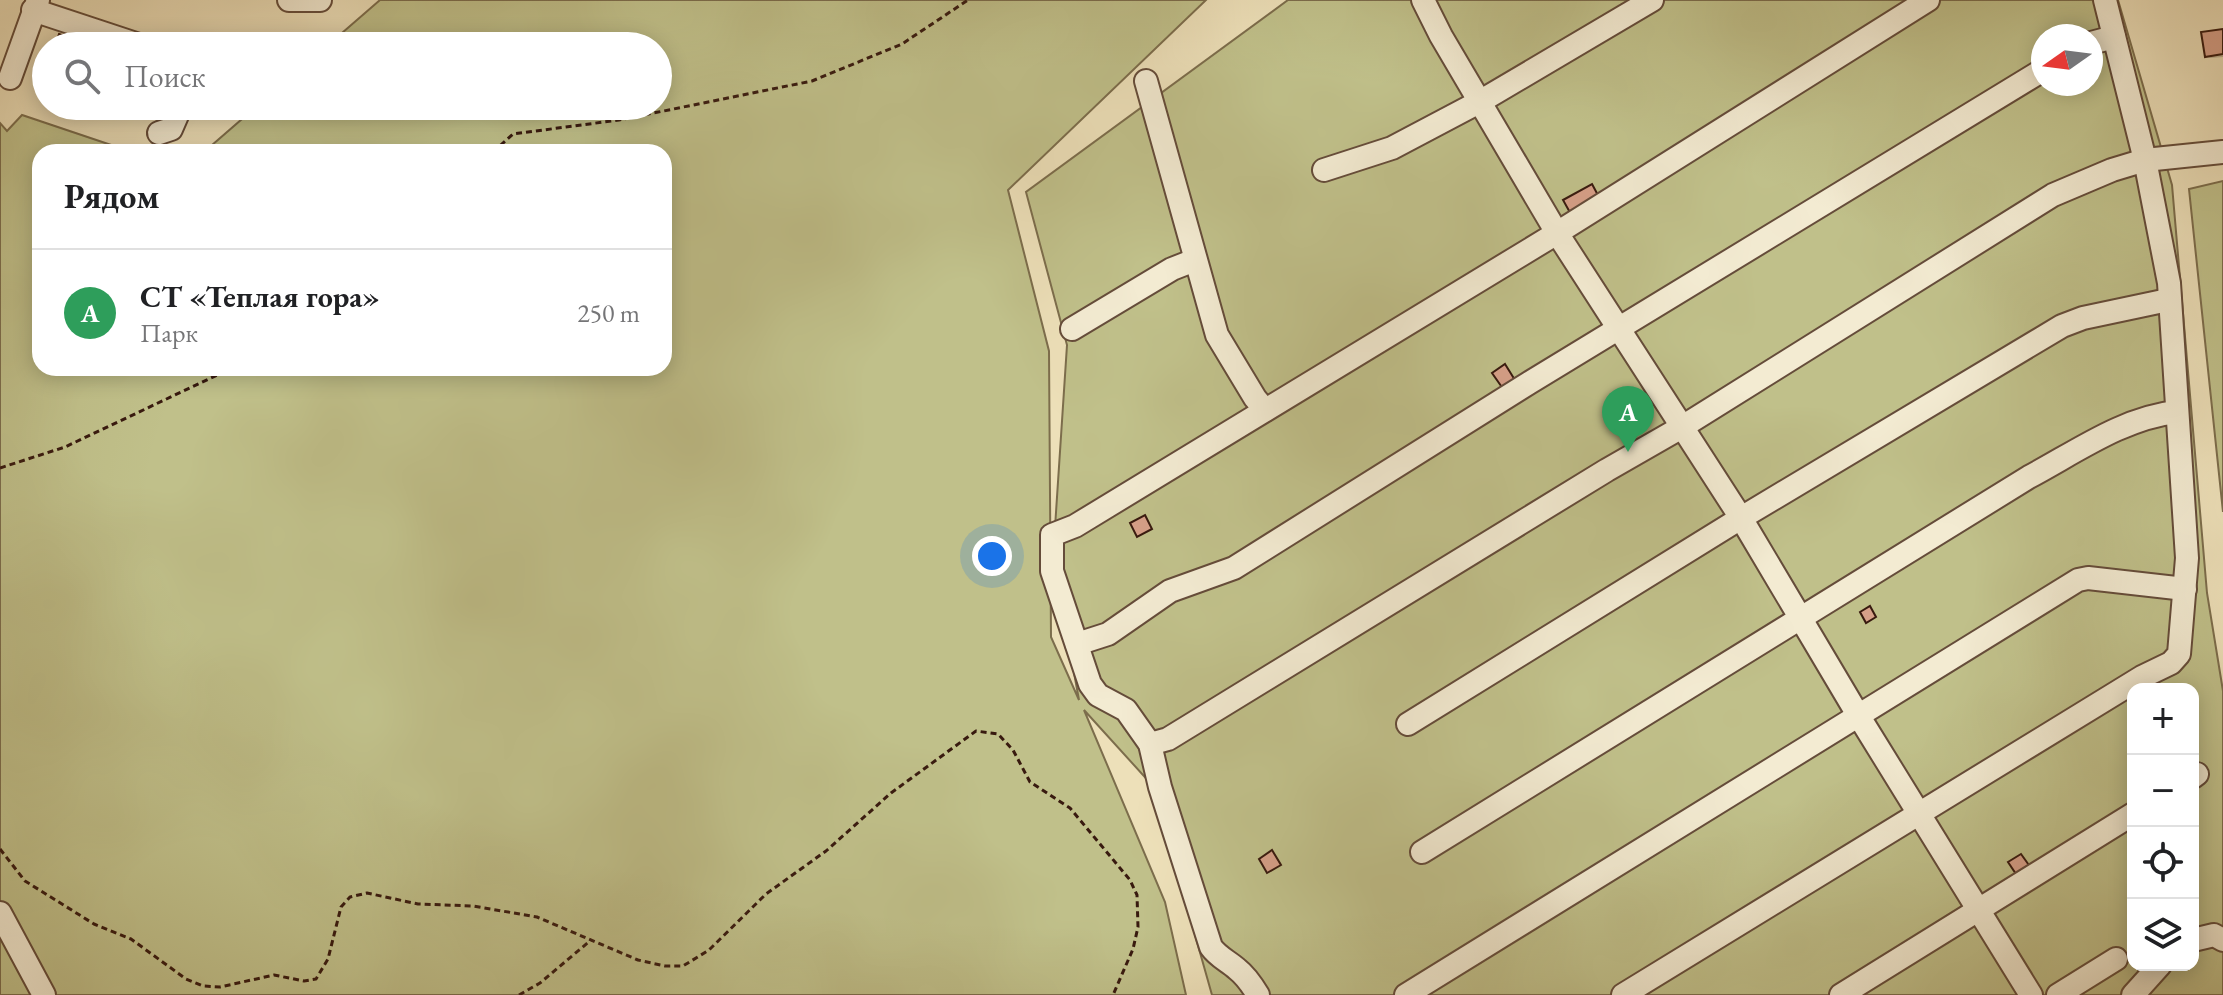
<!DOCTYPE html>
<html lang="ru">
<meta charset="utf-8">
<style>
body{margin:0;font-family:"EB Garamond",serif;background:#f2f2f2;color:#202124}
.controls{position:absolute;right:24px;bottom:24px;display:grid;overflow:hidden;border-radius:16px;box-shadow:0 4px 20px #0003}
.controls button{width:72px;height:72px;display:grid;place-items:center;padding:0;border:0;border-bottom:2px solid #e0e0e0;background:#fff;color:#202124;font:40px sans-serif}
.compass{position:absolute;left:2031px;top:24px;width:72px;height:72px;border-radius:50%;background:#fff;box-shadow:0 4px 20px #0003;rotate:256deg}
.you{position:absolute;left:992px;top:556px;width:28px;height:28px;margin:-20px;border:6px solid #fff;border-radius:50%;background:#1a73e8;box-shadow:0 0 0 12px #1a73e833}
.badge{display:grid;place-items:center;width:52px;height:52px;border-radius:50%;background:#8f2418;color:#fff;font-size:26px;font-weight:700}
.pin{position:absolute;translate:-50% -66px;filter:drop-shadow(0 2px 4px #0008)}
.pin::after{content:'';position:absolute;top:42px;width:28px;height:24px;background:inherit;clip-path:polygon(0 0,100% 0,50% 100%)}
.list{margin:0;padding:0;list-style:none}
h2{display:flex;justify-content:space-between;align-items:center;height:104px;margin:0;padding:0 32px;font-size:34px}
h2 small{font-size:26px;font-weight:400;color:#757577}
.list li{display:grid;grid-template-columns:52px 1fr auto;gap:24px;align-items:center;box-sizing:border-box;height:128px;padding:0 32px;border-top:2px solid #e0e0e0}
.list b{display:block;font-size:30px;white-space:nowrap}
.list p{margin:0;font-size:26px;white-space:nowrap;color:#757577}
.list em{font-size:26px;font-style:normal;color:#757577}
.icon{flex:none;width:44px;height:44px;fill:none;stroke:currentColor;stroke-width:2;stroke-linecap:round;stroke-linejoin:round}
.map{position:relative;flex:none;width:2223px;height:995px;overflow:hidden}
.search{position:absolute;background:#fff;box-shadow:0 4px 20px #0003;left:32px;top:32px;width:640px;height:88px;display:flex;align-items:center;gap:20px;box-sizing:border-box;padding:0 28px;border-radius:44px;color:#757577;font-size:30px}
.panel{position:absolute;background:#fff;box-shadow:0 4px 20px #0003;left:32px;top:144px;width:640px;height:232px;border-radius:24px}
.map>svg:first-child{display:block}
.green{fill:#c0c08a;stroke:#7c6d4c;stroke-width:2;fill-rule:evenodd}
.shadow{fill:#0003}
.building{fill:#d7a089;stroke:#381a0f;stroke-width:2}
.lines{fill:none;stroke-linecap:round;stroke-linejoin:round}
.minor-casing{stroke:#654c3a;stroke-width:26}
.path{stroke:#381a0f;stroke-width:3;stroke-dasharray:6 4;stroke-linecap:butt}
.minor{stroke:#f3ebd2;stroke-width:22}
</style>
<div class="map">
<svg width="2223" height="995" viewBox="0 0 2223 995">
<rect width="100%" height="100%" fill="#ede0b9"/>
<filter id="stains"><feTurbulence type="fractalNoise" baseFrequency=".0025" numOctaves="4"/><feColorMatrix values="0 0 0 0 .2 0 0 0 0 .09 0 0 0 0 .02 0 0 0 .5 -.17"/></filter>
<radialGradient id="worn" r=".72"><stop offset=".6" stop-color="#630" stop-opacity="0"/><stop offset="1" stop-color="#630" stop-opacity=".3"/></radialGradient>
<g class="green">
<path d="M 380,0 L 1206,0 L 1008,190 L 1049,351 L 1051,637 L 1079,700 L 1053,558 L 1067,345 L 1026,192 L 1288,0 L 2118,0 L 2172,185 L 2207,593 L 2223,691 L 2223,995 L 1212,995 L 1153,786 L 1084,710 L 1165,902 L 1186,995 L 0,995 L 0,123 L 7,131 L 22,115 L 132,152 L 40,152 L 40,368 L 664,368 L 664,152 L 204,152 L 257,106 L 658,106 L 658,46 L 327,46 ZM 2043,36 L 2091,36 L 2091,84 L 2043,84 ZM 2133,689 L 2193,689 L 2193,965 L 2133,965 Z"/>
<path d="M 2223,181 L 2223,512 L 2189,189 Z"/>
</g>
<path class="shadow" d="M 2223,31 L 2223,57 L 2211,58 L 2206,56 Z"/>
<g class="building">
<path d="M 2223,29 L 2223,54 L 2205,57 L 2201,32 Z"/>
<path d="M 59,34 L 92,46 L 55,46 Z"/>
<path d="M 117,106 L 163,106 L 158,120 Z"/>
<path d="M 1592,184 L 1600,199 L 1572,216 L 1563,200 Z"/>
<path d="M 1505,364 L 1518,385 L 1506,393 L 1492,373 Z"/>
<path d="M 1145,515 L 1152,529 L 1137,537 L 1130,523 Z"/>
<path d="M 1870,606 L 1876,617 L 1866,623 L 1860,612 Z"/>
<path d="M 1272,850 L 1281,865 L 1267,873 L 1259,859 Z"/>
<path d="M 2021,854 L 2031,868 L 2018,877 L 2008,862 Z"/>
</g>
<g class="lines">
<defs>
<g id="minor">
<path d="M 289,0 L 320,0"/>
<path d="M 1928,0 L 1557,233 L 1741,518 L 1858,715 L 2031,995"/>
<path d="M 33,10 L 142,46"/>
<path d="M 2091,43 L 2114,37"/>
<path d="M 10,78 L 38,0"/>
<path d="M 1146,81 L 1217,335 L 1255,398 L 1265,410"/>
<path d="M 159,133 L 171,129 L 181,106"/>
<path d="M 1324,170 L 1392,148 L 1481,101 L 1652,0"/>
<path d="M 1072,329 L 1172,269 L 1195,260"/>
<path d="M 1077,644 L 1108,634 L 1170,591 L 1234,568 L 1529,383 L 2043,70"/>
<path d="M 1408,724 L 1741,518 L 2062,326 L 2083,318 L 2168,300"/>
<path d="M 1150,744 L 1168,739 L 1607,470 L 1682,427 L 2053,195 L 2112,170 L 2145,160 L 2223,152"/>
<path d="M 2193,777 L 2197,774"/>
<path d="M 1422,852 L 2029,477 C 2076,452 2123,418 2176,412"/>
<path d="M 0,913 L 44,995"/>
<path d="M 2193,940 L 2214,935 L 2223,940"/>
<path d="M 1258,995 C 1252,985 1246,976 1237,969 C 1228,961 1218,957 1211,947 L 1160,787 L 1150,744 L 1126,710 L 1098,695 L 1090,684 L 1052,571 L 1052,535 L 1075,526 L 1557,233 L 1441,36 L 1423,0"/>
<path d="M 1406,995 L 2078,580 L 2088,578 L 2185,589"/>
<path d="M 1623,995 L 2142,677 L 2171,663 L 2179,654 L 2187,558 L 2169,283 L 2145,160 L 2105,0"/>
<path d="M 1841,995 L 2133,814"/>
<path d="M 2058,995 L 2116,959"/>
<path d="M 2133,995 L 2160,965"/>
</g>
</defs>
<use href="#minor" class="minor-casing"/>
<g class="path">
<path d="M 493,152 L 513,134 L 619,120 L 812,81 L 902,44 L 968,0"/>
<path d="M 0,468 L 65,447 L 232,368"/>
<path d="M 0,849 L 25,881 L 94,924 L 131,939 L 186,979 L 203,986 L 220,987 L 274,975 L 304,981 L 316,979 L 328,959 L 341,907 L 350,897 L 367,893 L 418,904 L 473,906 L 537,917 L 638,960 L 665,966 L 683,966 L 709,950 L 766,894 L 826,851 L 891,793 L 976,731 L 998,734 L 1013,750 L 1030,782 L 1070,808 L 1130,880 L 1137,895 L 1138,927 L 1133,949 L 1113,995"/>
<path d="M 519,995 L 540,983 L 591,940"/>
</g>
<use href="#minor" class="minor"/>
</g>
<rect width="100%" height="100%" filter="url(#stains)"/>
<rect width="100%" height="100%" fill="url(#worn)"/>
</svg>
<div class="controls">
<button>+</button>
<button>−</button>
<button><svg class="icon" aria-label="locate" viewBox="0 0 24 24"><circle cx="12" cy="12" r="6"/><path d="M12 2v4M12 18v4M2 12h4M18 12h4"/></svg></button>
<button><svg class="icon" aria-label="layers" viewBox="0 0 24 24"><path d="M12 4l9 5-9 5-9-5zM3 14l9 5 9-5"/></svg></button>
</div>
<svg class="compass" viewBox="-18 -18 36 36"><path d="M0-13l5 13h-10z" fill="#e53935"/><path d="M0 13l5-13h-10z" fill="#757577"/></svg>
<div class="you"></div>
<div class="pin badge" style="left:1628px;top:452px;background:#2e9e5b">A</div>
<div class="search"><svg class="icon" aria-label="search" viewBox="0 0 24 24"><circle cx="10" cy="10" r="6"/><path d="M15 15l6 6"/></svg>Поиск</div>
<section class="panel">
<h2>Рядом<small></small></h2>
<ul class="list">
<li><span class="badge" style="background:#2e9e5b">A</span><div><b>СТ «Теплая гора»</b><p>Парк</p></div><em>250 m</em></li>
</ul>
</section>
</div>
